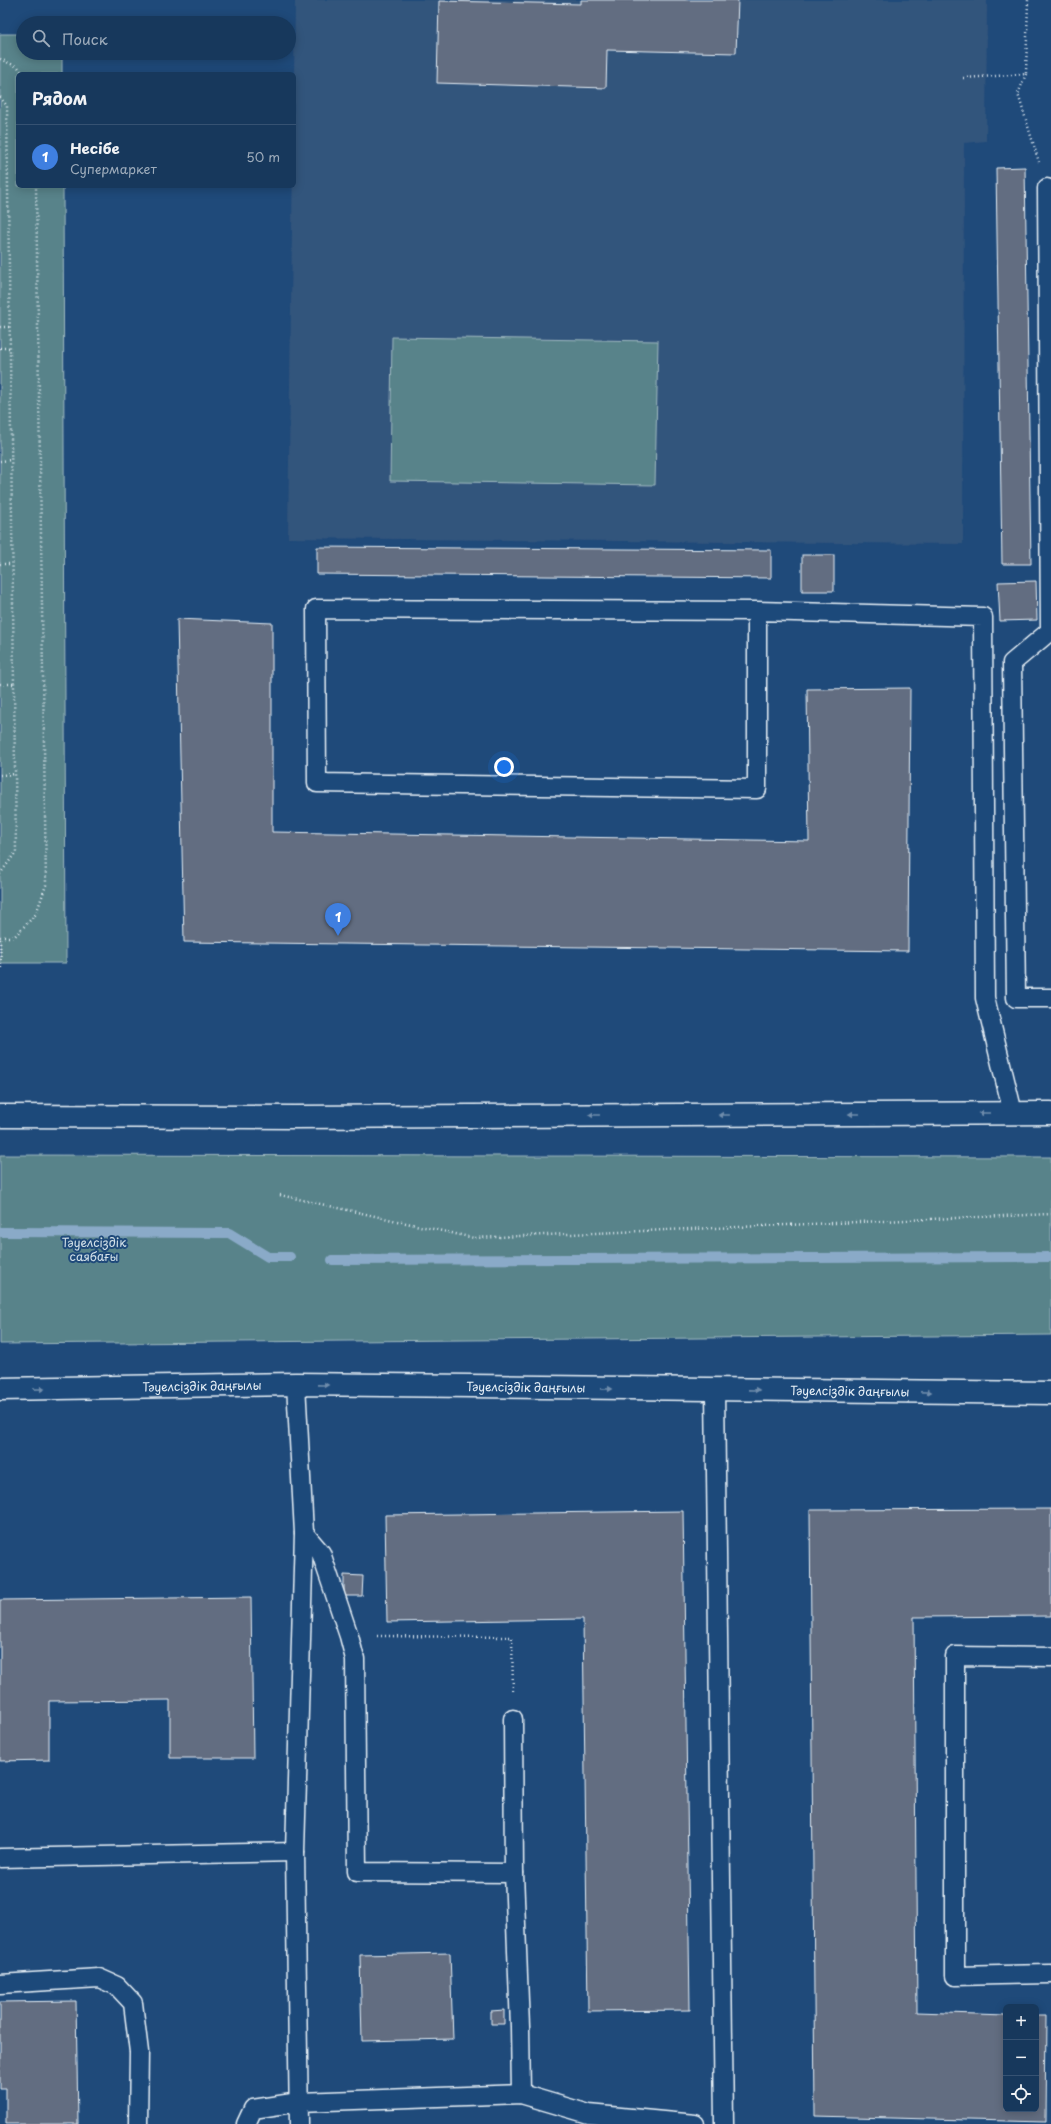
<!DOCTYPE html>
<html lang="ru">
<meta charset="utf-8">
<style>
body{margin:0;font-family:"Playpen Sans",sans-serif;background:#203f62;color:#f1f3f6}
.controls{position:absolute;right:12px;bottom:12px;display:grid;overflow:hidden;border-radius:6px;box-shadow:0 2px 10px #0003}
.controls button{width:36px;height:36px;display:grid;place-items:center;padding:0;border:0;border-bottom:1px solid #365272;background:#17385c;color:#f1f3f6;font:20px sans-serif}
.you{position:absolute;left:504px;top:767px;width:14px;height:14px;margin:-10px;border:3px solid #fff;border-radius:50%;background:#1a73e8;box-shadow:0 0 0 6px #1a73e833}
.badge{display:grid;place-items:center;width:26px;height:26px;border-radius:50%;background:#ea580c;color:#fff;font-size:13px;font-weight:700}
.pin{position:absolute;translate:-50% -33px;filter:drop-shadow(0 1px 2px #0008)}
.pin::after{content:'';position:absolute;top:21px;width:14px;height:12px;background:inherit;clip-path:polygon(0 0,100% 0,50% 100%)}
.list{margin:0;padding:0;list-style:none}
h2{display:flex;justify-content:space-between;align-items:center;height:52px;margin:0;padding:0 16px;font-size:17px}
h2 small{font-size:13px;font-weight:400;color:#9eacbb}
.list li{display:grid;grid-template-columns:26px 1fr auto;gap:12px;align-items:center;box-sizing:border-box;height:64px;padding:0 16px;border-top:1px solid #365272}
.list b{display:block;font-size:15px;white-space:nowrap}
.list p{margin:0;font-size:13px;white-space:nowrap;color:#9eacbb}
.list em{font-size:13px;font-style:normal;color:#9eacbb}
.icon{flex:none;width:22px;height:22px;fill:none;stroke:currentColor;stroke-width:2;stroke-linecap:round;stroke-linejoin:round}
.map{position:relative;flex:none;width:1051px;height:2124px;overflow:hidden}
.search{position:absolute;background:#17385c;box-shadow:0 2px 10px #0003;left:16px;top:16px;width:280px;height:44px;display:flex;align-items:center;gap:10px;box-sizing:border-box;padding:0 14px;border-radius:22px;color:#9eacbb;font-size:15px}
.panel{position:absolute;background:#17385c;box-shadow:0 2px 10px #0003;left:16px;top:72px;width:280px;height:116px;border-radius:6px}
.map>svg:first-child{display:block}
.built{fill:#33547c}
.green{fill:#58838a;stroke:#a0bac1}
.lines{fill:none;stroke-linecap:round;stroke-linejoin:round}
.stream{stroke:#8aaac8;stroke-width:10}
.building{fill:#626d81;stroke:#e8f1f8}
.lane-casing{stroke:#e8f1f8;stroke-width:21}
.secondary-casing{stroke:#e8f1f8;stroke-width:25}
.path{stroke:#e8f1f8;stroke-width:2.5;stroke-dasharray:1 3;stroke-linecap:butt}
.lane{stroke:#1f4a7a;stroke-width:18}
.secondary{stroke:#1f4a7a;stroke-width:22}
.oneway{fill:#6f8dac}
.labels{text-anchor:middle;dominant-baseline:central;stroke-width:4;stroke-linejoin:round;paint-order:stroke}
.park-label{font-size:12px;fill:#d2e0e8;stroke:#1f4a7a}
.street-label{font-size:12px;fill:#e8f1f8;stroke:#1f4a7a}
</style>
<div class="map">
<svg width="1051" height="2124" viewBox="0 0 1051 2124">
<rect width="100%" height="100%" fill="#1f4a7a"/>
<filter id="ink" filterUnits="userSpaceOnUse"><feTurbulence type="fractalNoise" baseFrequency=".025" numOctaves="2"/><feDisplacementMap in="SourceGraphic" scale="8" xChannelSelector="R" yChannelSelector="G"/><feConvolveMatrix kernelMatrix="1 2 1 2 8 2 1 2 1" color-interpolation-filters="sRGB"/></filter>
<g filter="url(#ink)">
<path class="built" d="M 295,0 L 987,0 L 986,141 L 964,143 L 963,544 L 288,538 Z"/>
<g class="green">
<path d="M 0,34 L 23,34 L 23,53 L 62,53 L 62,74 L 18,74 L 18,186 L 63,186 L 66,963 L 0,963 Z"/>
<path d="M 392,337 L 658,341 L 655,485 L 390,481 Z"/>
<path d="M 0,1155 L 1051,1157 L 1051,1335 L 0,1344 Z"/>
</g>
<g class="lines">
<g class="stream">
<path d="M 0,1232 L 229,1233 L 268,1257 L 290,1257"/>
<path d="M 332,1260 L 1051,1257"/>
</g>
</g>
<g class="building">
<path d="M 581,0 L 738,0 L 736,53 L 607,50 L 606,88 L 437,83 L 439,1 L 581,4 Z"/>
<path d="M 1025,167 L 1031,564 L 1002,564 L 996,168 Z"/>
<path d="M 317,547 L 771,550 L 771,578 L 317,574 Z"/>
<rect x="802" y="555" width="32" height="36"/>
<path d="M 1036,581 L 1037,620 L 1000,621 L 998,582 Z"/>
<path d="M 177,619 L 272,623 L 272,832 L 809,841 L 807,689 L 910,688 L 908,951 L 184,942 Z"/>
<path d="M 1051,1509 L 1051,1616 L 914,1617 L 917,2012 L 1006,2015 L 1006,2109 L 1036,2109 L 1036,2016 L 1046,2016 L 1045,2122 L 815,2116 L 810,1510 Z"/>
<path d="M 683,1511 L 690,2010 L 588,2011 L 583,1619 L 387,1622 L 385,1515 Z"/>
<path d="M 344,1575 L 363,1576 L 362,1596 L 344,1596 Z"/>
<path d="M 251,1597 L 253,1758 L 170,1758 L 170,1700 L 49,1701 L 49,1760 L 0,1761 L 0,1600 Z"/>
<path d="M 450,1953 L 453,2039 L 362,2041 L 360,1955 Z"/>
<path d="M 76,2001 L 78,2124 L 6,2124 L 6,2089 L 0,2089 L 0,2002 Z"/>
<path d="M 504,2010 L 504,2024 L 491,2024 L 491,2011 Z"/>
</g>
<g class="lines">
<defs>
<g id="lane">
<path d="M 1047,188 L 1050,631 L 1012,663 L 1016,998 L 1051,998"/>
<path d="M 757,611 L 757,789 L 317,783 L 316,609 L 757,611 L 983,617 L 985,998 L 1013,1113"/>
<path d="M 296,1384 L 304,1533 L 295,1852 L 299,2124"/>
<path d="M 715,1390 L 724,2124"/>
<path d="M 304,1533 L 321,1553 L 349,1636 L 355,1659 L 357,1872 L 514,1873 L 520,2027 L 521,2094"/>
<path d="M 1051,1657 L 955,1656 L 955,1976 L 1051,1974"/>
<path d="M 513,1719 L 514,1873"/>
<path d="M 0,1858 L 295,1852"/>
<path d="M 0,1984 L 99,1978 L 117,1986 L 133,2003 L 139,2052 L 138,2124"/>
<path d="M 246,2124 L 253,2109 L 299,2102 L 521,2094 L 589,2114 L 695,2124"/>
</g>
<g id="secondary">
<path d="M 0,1116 L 295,1117 L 1051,1113"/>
<path id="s1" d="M 0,1389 L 296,1384 L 1051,1393"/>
</g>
</defs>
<use href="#lane" class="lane-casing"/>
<use href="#secondary" class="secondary-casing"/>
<g class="path">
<path d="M 0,59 L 18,67 L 23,74"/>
<path d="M 1026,74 L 1018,94 L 1039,162"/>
<path d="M 963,78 L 1026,74 L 1028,0"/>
<path d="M 0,97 L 7,106 L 16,852 L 0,874"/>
<path d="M 0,327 L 9,327"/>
<path d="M 0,348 L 10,348"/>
<path d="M 0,461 L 11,460"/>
<path d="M 0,564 L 12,564"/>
<path d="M 0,684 L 14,684"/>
<path d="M 0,775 L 15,774"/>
<path d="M 0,937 L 14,937 L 36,914 L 46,885 L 36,186"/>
<path d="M 0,939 L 1,969"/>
<path d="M 280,1195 L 474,1238 L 1051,1214"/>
<path d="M 377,1636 L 512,1637 L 513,1693"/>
</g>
<use href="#lane" class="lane"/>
<use href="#secondary" class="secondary"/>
</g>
<defs><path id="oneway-solid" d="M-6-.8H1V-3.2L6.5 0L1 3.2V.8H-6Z"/></defs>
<g class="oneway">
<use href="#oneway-solid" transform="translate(984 1113) rotate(180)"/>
<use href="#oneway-solid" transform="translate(854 1114) rotate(180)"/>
<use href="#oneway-solid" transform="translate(594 1115) rotate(180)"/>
<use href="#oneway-solid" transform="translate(724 1115) rotate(180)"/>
<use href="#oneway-solid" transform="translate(323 1385) rotate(1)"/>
<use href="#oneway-solid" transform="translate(39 1389) rotate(-1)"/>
<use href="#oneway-solid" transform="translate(607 1389) rotate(1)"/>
<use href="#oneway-solid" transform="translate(754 1390) rotate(1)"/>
<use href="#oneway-solid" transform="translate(926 1392) rotate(1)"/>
</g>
</g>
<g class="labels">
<g class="park-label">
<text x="94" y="1242">Тәуелсіздік<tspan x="94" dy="14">саябағы</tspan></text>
</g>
<g class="street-label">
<text stroke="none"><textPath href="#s1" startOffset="202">Тәуелсіздік даңғылы</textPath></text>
<text stroke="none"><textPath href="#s1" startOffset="526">Тәуелсіздік даңғылы</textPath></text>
<text stroke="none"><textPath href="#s1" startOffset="850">Тәуелсіздік даңғылы</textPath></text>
</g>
</g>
</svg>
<div class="controls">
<button>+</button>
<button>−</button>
<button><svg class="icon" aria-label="locate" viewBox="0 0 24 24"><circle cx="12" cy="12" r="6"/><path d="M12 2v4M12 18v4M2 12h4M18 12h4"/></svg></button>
</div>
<div class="you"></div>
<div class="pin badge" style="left:338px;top:936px;background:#3f7fe0">1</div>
<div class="search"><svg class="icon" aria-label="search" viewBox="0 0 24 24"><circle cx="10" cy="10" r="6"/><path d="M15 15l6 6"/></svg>Поиск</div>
<section class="panel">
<h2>Рядом<small></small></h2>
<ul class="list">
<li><span class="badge" style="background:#3f7fe0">1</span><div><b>Несiбе</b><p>Супермаркет</p></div><em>50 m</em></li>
</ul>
</section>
</div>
